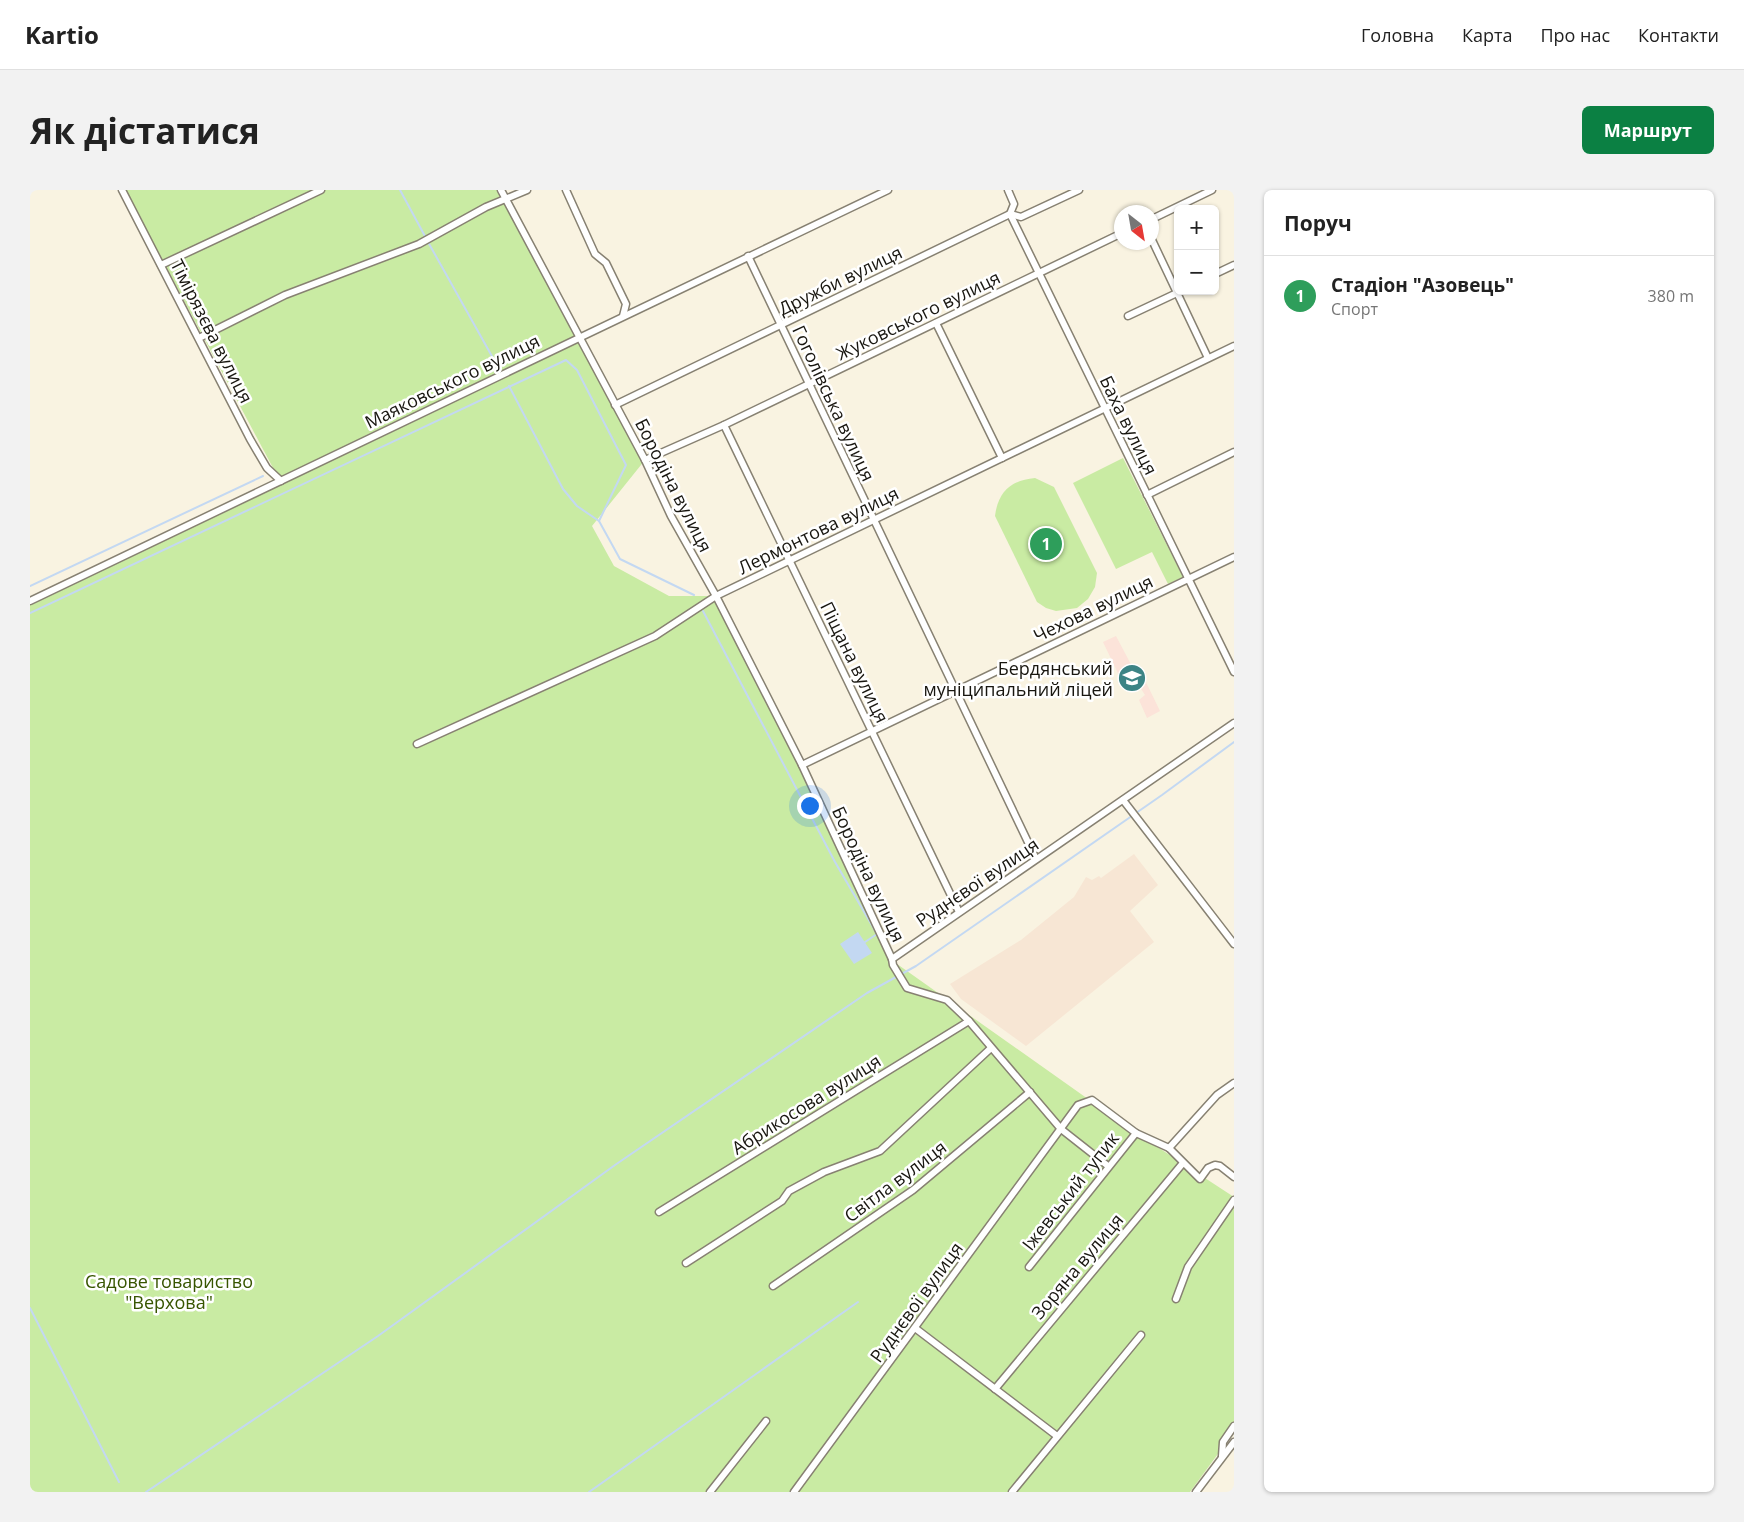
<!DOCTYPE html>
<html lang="uk">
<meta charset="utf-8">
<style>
body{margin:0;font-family:"Open Sans",sans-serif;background:#f2f2f2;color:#222}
.controls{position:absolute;right:15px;top:15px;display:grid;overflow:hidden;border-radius:8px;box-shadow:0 1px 4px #0004}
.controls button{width:45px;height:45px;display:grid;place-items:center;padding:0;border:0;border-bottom:1px solid #e0e0e0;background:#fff;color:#222;font:25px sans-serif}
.compass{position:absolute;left:1084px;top:15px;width:45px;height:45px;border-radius:50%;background:#fff;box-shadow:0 1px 4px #0004;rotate:149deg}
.you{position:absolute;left:779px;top:615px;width:18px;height:18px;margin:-12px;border:4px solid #fff;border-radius:50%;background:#1a73e8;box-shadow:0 0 0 8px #1a73e833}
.badge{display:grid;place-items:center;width:32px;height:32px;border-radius:50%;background:#0b8043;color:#fff;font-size:16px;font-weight:700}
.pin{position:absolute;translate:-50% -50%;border:2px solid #fff;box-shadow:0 1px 5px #0006}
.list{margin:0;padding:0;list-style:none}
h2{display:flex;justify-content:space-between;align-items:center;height:65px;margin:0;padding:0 20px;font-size:21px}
h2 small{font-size:16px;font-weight:400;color:#767676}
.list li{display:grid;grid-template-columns:32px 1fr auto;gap:15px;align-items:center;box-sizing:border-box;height:80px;padding:0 20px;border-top:1px solid #e0e0e0}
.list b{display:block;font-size:19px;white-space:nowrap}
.list p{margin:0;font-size:16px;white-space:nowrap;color:#767676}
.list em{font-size:16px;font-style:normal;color:#767676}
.map{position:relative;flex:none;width:1204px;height:1302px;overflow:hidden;border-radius:8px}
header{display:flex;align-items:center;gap:30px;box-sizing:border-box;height:70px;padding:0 25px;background:#fff;border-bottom:1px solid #e0e0e0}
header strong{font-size:24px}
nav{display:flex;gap:28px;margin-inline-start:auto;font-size:18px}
.intro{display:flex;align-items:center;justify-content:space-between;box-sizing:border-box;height:120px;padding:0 30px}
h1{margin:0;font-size:35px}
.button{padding:12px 22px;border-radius:8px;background:#0b8043;color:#fff;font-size:18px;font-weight:700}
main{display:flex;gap:30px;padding:0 30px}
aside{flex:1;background:#fff;border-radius:8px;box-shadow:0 1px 4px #0004}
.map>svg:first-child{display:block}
.industrial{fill:#f7e6d4}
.education{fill:#fce3d9}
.green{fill:#c9eba3}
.water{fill:#c3d8f2}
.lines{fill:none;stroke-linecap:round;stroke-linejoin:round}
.stream{stroke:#c3d8f2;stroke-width:2}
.minor-casing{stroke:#878172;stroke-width:9}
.minor{stroke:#fff;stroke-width:6}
.labels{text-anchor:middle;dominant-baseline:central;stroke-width:5;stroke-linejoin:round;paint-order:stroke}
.street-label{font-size:18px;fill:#181610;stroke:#fff}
.poi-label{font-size:18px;fill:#181610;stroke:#fff;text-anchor:end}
.park-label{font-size:18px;fill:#375500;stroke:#fff}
</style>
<header>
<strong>Kartio</strong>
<nav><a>Головна</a><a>Карта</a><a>Про нас</a><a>Контакти</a></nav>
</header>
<div class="intro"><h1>Як дістатися</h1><a class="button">Маршрут</a></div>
<main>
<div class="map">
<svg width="1204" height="1302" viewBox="0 0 1204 1302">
<rect width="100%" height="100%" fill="#f9f3e1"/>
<path class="industrial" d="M 1104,664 L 1128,695 L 1100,721 L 1124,752 L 996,856 L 931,809 L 920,794 L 991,750 L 1044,707 L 1056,687 L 1062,690 L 1069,686 L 1071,688 Z"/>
<path class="education" d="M 1086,446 L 1105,482 L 1110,480 L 1130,521 L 1117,528 L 1109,510 L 1115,505 L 1108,494 L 1096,500 L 1073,452 Z"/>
<g class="green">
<path d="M 95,0 L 470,0 L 547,147 L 250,291 Z"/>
<path d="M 549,148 L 615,270 L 562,336 L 584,376 L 639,406 L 686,406 L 772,575 L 860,769 L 1106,943 L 1204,1007 L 1204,1242 L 1160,1302 L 0,1302 L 0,413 Z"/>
<path d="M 1093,268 L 1153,387 L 1138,394 L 1122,362 L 1086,379 L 1043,293 Z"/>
<path d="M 1005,288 L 1024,297 L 1067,383 L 1065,397 L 1058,409 L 1047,418 L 1026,421 L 1016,418 L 1007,412 L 965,326 C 968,302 981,290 1005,288 Z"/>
</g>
<path class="water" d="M 828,742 L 842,763 L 824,774 L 810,754 Z"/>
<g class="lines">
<g class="stream">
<path d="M 370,0 L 396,48"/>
<path d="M 398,52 L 468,177"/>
<path d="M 479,196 L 533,299 L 547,316 L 569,331"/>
<path d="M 0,396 L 233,286"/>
<path d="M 673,421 L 805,672 L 847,744 L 835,752"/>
<path d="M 0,423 L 536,170 L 547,180 L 596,275 L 569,331 L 590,369 L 664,405"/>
<path d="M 0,1118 L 89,1292"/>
<path d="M 116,1302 L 348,1146 L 585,975 L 837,803 L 886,776 L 1132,605 L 1204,552"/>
<path d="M 559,1302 L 828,1112"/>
</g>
<defs>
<g id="minor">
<path d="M 92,0 L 220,249 L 237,278 L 251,291"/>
<path d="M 471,0 L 615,270 L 641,326 L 686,406 L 772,575 L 862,769"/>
<path d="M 536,0 L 565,64 L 576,73 L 596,114 L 593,126"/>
<path d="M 978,0 L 984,14 L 980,24 L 1204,482"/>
<path d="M 1122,29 L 1182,0"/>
<path d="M 1122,50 L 1178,168"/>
<path d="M 718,66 L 1006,669"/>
<path d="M 131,75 L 291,0"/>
<path d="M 1185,84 L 1204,75"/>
<path d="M 1098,126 L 1149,102"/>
<path d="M 906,133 L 972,268"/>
<path d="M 169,148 L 255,105 L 389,54 L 456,17 L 497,0"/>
<path d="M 585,215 L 980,24 L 991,27 L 1049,0"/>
<path d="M 694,235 L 929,722"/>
<path d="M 615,270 L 694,235 L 1092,43"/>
<path d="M 1117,305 L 1204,262"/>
<path d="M 0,411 L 858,0"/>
<path d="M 387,554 L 625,446 L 686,406 L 1204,156"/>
<path d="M 772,575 L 1204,367"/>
<path d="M 1093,610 L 1204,754"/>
<path d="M 1139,958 L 1187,905 L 1204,893"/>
<path d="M 1078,976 L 1031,939 L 939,831 L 917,810 L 877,798 L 863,775 L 862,769 L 1204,533"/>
<path d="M 629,1022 L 939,831"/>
<path d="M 656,1073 L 752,1011 L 759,1001 L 794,982 L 850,961 L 961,858"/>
<path d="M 999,1077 L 1106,943"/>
<path d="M 743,1096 L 883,1000 L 1000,902"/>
<path d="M 1146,1109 L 1158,1077 L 1204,1010"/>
<path d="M 885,1138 L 1027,1246"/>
<path d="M 965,1199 L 1153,973"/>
<path d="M 1192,1266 L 1193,1252 L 1204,1236"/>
<path d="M 680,1302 L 736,1231"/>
<path d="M 764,1302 L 1048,915 L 1062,910 L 1106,943 L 1139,958 L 1170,989 L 1178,978 L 1185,975 L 1190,976 L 1204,987"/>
<path d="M 982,1302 L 1111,1145"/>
<path d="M 1166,1302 L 1204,1252"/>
</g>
</defs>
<use href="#minor" class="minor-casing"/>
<use href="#minor" class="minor"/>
</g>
<defs>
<symbol id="school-disc" viewBox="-11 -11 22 22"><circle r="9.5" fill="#3c8485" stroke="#fff"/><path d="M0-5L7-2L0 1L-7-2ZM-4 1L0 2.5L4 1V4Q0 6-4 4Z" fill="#fff"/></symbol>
</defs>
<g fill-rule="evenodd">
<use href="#school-disc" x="1086" y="472" width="32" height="32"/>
</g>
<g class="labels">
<g class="street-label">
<text transform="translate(810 90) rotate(-26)">Дружби вулиця</text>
<text transform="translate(888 125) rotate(-26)">Жуковського вулиця</text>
<text transform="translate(182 141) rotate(63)">Тімірязєва вулиця</text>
<text transform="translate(422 191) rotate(-26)">Маяковського вулиця</text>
<text transform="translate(804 213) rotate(65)">Гоголівська вулиця</text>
<text transform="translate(1099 235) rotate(64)">Баха вулиця</text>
<text transform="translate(644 295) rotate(63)">Бородіна вулиця</text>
<text transform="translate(788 340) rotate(-26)">Лермонтова вулиця</text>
<text transform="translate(1063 418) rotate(-26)">Чехова вулиця</text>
<text transform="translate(825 472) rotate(64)">Піщана вулиця</text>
<text transform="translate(839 684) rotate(65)">Бородіна вулиця</text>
<text transform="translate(947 692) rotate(-34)">Руднєвої вулиця</text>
<text transform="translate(776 914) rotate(-32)">Абрикосова вулиця</text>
<text transform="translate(865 991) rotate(-37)">Світла вулиця</text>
<text transform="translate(1040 1001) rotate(-52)">Іжевський тупик</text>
<text transform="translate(1047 1076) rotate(-50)">Зоряна вулиця</text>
<text transform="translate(886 1112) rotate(-54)">Руднєвої вулиця</text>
</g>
<g class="poi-label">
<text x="1083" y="478">Бердянський<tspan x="1083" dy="21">муніципальний ліцей</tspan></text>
</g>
<g class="park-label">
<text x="139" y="1091">Садове товариство<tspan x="139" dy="21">"Верхова"</tspan></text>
</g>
</g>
</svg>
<div class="controls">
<button>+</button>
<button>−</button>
</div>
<svg class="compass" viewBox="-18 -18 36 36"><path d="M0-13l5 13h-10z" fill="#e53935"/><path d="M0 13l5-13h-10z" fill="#767676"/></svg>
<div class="you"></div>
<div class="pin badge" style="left:1016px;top:354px;background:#2e9e5b">1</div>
</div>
<aside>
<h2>Поруч<small></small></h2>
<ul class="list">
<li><span class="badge" style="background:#2e9e5b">1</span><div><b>Стадіон &quot;Азовець&quot;</b><p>Спорт</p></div><em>380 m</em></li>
</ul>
</aside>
</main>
